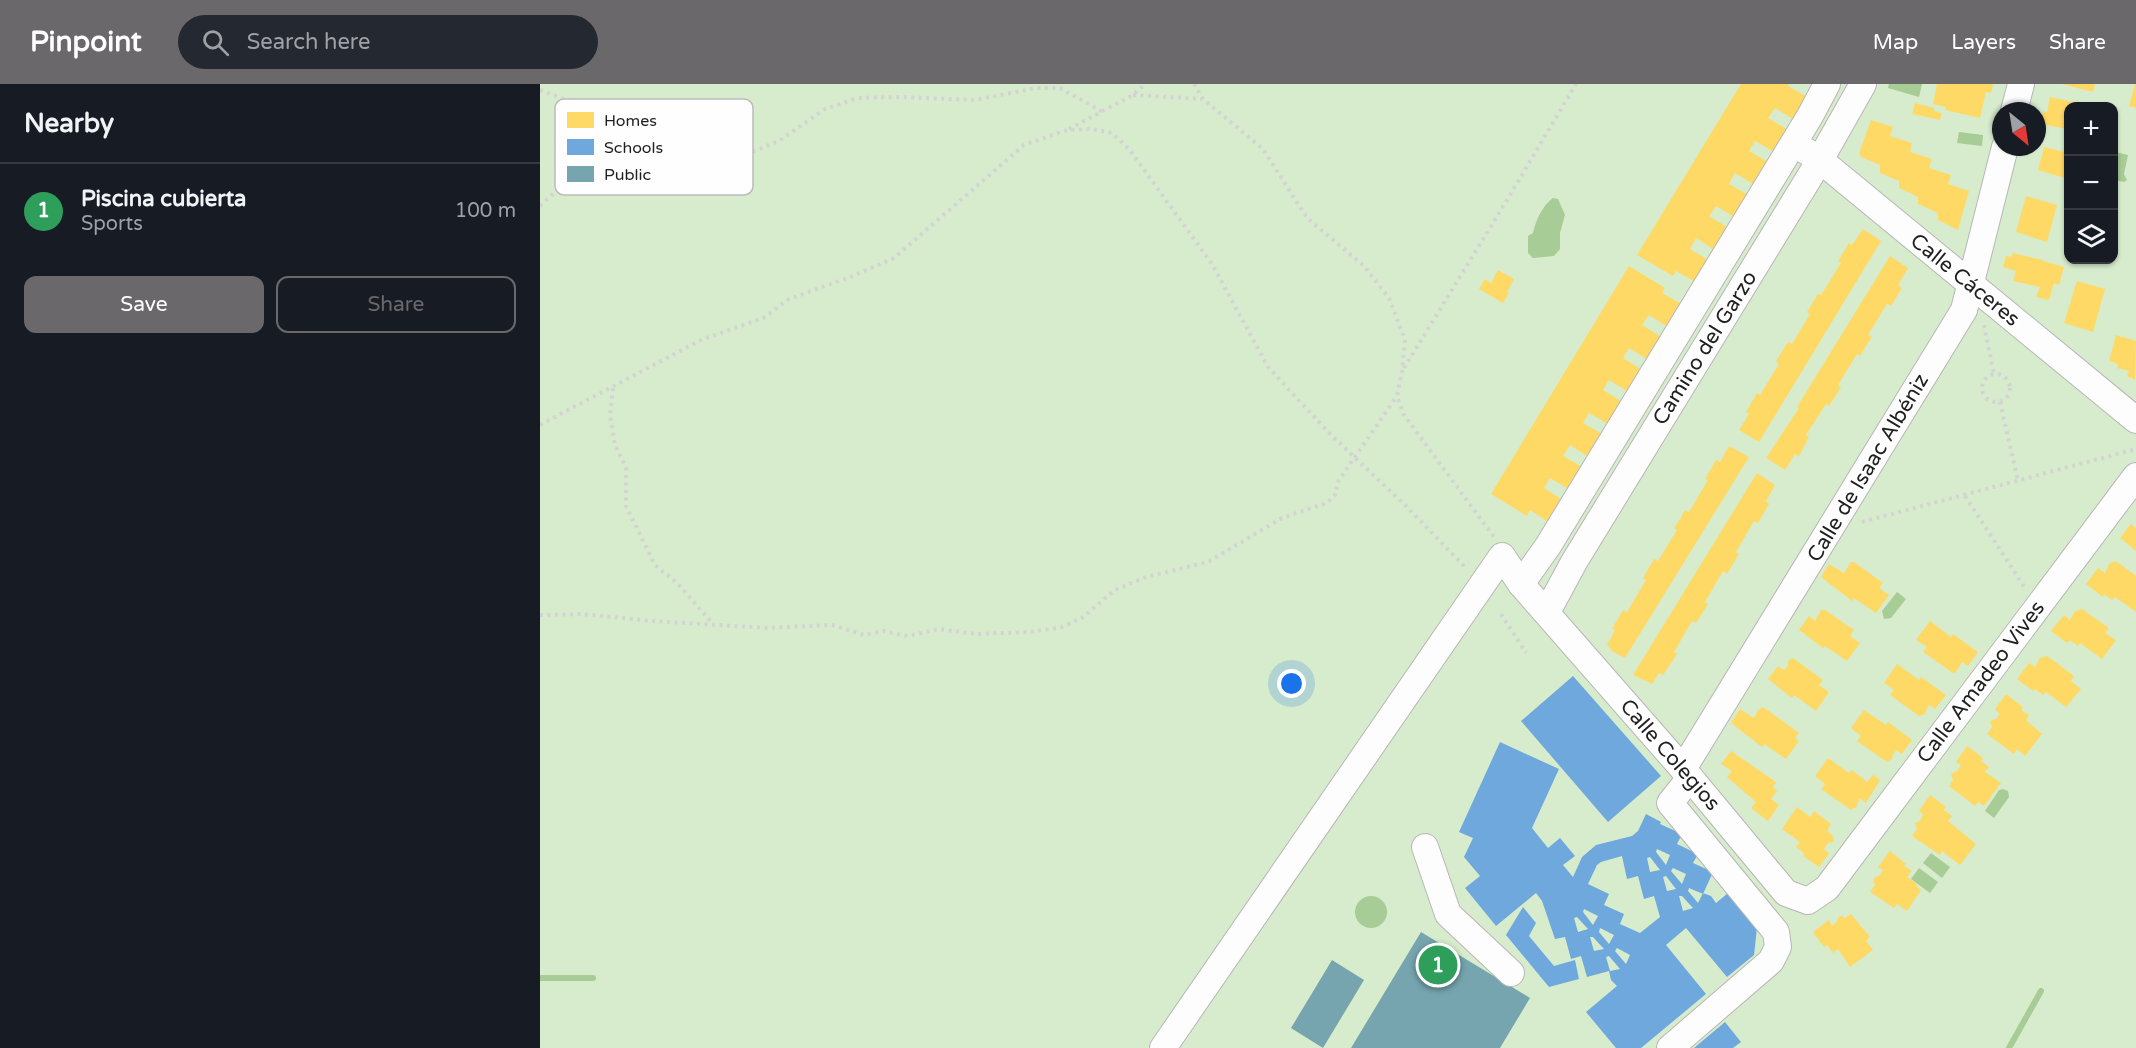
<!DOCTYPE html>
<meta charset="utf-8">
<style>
body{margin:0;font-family:"Varela Round",sans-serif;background:#242831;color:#f1f3f6}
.controls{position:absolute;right:18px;top:18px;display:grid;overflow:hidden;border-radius:12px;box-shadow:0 2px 4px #0004}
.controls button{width:54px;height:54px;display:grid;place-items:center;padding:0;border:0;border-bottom:2px solid #363941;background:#171b24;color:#f1f3f6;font:30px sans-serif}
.compass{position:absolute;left:1452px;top:18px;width:54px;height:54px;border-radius:50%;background:#171b24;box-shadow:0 2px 4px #0004;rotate:150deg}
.you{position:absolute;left:752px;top:600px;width:21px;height:21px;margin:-15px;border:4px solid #fff;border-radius:50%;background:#1a73e8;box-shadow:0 0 0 9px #1a73e833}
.badge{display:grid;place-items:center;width:39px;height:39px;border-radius:50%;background:#6a686a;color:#fff;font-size:20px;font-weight:700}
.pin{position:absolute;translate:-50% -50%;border:3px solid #fff;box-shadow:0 2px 6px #0006}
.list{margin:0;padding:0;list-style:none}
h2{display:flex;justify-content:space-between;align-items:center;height:78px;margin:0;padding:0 24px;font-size:26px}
h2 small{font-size:20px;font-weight:400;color:#9ea1a6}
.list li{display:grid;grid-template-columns:39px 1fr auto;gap:18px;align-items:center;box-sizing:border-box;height:96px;padding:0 24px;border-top:2px solid #363941}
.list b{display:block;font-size:22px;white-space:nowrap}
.list p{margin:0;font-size:20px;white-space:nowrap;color:#9ea1a6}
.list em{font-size:20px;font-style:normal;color:#9ea1a6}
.actions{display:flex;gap:12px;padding:18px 24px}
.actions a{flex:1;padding:14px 0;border:2px solid #6a686a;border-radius:12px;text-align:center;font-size:21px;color:#6a686a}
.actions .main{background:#6a686a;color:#fff}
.icon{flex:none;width:33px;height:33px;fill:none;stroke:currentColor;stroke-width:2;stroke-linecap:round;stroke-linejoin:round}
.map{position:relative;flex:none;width:1596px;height:964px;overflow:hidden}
header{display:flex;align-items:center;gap:36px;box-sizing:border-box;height:84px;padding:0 30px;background:#6a686a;color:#fff}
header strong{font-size:28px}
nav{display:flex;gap:33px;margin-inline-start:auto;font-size:21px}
.search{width:420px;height:54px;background:#242831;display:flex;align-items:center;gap:15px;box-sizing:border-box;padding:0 21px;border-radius:33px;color:#9ea1a6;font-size:22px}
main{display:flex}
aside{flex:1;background:#171b24}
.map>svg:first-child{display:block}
.green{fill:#d7eccc;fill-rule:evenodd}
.water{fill:#a8cc95}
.homes{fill:#ffd966}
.schools{fill:#6fa8dc;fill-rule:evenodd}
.public{fill:#76a5af}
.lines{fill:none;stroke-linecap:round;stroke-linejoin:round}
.stream{stroke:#a8cc95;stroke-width:6}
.minor-casing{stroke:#b8b6b7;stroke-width:28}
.path{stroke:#d4d3d4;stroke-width:4;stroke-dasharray:3 4.5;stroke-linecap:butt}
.minor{stroke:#fdfdfd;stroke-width:26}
.labels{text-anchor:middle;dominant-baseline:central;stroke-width:6;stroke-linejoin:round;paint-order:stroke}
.street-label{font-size:21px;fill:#201f20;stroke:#fffefe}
.key{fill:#fffefe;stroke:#bcbbbb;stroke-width:1.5}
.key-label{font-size:16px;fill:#201f20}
</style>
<header>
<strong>Pinpoint</strong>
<div class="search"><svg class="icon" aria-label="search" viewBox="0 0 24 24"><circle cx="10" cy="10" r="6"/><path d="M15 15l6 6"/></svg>Search here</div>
<nav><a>Map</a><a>Layers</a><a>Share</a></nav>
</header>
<main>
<aside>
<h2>Nearby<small></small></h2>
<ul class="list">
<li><span class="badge" style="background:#2e9e5b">1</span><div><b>Piscina cubierta</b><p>Sports</p></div><em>100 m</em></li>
</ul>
<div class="actions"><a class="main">Save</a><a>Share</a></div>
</aside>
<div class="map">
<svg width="1596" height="964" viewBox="0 0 1596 964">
<rect width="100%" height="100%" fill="#f3f1f2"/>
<path class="green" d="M 0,0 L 1596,0 L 1596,964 L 0,964 ZM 1528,22 L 1574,22 L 1574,176 L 1528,176 ZM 1461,27 L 1497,27 L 1497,63 L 1461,63 Z"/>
<g class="water">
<path d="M 1349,0 L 1382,0 L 1379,13 L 1348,4 Z"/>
<path d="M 1419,48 L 1443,51 L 1442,62 L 1417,59 Z"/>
<path d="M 1575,68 L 1588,71 L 1584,90 L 1587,96 L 1584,98 L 1574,96 Z"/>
<path d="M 1013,114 L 1018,115 L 1025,131 L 1020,149 L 1020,165 L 1014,172 L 993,174 L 988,169 L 988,152 L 993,149 C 996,136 1002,122 1013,114 Z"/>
<path d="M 1357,508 L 1366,515 L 1351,534 L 1344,535 L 1342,527 Z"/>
<path d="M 1463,705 L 1468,707 L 1469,713 L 1454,734 L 1445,727 L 1459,706 Z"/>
<path d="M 1391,769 L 1410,783 L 1402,794 L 1383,779 Z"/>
<path d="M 1379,784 L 1398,798 L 1390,809 L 1371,795 Z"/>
<circle cx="831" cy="828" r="16"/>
</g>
<g class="homes">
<path d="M 1201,0 L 1249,0 L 1248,2 L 1269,14 L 1256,37 L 1235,24 L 1228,34 L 1250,47 L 1236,69 L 1215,57 L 1209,67 L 1230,79 L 1216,102 L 1195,89 L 1192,94 L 1189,100 L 1210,112 L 1196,134 L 1176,122 L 1173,127 L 1169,132 L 1190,145 L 1176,167 L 1156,154 L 1150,165 L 1170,177 L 1157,199 L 1136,187 L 1133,192 L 1097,171 Z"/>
<path d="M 1397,0 L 1453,0 L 1451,9 L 1446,8 L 1440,34 L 1405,26 L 1406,23 L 1393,20 Z"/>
<path d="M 1522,0 L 1555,0 L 1553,8 Z"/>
<path d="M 1595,0 L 1596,0 L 1596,24 L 1589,22 Z"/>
<path d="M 1510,13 L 1533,18 L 1533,22 L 1528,22 L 1528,45 L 1500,40 L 1503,27 L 1507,28 Z"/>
<path d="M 1375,19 L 1394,24 L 1394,27 L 1402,29 L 1400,36 L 1372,30 Z"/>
<path d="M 1331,36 L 1353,43 L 1350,52 L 1372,59 L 1370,68 L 1392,75 L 1389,84 L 1411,91 L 1408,100 L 1429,107 L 1418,146 L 1398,136 L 1398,129 L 1378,120 L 1378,113 L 1359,104 L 1359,97 L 1340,89 L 1340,81 L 1321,73 L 1319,69 Z"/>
<path d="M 1504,63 L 1528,69 L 1528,95 L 1498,86 Z"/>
<path d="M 1486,112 L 1517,121 L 1507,158 L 1476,148 Z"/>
<path d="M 1323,145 L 1341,157 L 1219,358 L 1199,346 L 1209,330 L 1206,328 L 1217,309 L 1220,311 L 1239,280 L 1236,277 L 1248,258 L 1252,260 L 1270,230 L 1267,228 L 1278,210 L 1281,211 L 1301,179 L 1298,177 L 1309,159 L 1312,161 Z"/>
<path d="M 1473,169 L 1503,176 L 1503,177 L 1524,183 L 1519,201 L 1514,199 L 1509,216 L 1496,213 L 1500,203 L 1473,197 L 1476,187 L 1463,183 L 1466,172 L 1471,173 Z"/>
<path d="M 1350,172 L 1368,184 L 1358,201 L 1362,204 L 1351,222 L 1347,220 L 1328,251 L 1332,253 L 1326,262 L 1320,272 L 1317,270 L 1298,301 L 1301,303 L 1289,322 L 1286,320 L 1266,351 L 1269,353 L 1259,372 L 1255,370 L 1245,386 L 1226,374 L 1259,324 L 1257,323 Z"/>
<path d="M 1089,182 L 1125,204 L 1122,209 L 1143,221 L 1129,244 L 1109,231 L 1102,241 L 1123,254 L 1110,277 L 1089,264 L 1083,274 L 1104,287 L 1090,309 L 1069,296 L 1063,306 L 1084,319 L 1070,341 L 1049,329 L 1043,339 L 1064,351 L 1050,374 L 1030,361 L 1027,366 L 1023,372 L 1044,384 L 1030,406 L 1010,394 L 1004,404 L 1024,417 L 1010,439 L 990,426 L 987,432 L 951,410 Z"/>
<path d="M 958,186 L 974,195 L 967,208 L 969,209 L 963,219 L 939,205 L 945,195 L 951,199 Z"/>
<path d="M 1537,197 L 1565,205 L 1553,248 L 1524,239 Z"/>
<path d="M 1576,251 L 1596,257 L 1595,296 L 1587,292 L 1589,287 L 1577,284 L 1578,280 L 1569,277 Z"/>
<path d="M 1189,362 L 1209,373 L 1085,574 L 1070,566 L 1071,564 L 1067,561 L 1075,546 L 1072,545 L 1083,526 L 1087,528 L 1106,496 L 1103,494 L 1114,475 L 1118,477 L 1137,446 L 1134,444 L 1140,435 L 1145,426 L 1149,428 L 1168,396 L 1165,395 L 1176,376 L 1180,378 Z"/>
<path d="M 1217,389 L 1235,401 L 1226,417 L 1229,420 L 1218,439 L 1214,437 L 1196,468 L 1199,470 L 1187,490 L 1183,487 L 1165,518 L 1168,520 L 1156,539 L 1152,537 L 1134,568 L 1137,570 L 1123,591 L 1119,589 L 1112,600 L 1093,591 Z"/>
<path d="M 1591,440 L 1596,444 L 1596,467 L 1580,454 Z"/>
<path d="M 1576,477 L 1596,492 L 1596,528 L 1575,513 L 1572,516 L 1564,510 L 1563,513 L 1546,500 L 1558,484 L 1565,489 L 1569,480 Z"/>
<path d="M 1311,478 L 1314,478 L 1343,499 L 1339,504 L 1349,511 L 1336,529 L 1314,514 L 1312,517 L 1281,493 L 1289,480 L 1304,489 Z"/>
<path d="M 1542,525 L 1569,544 L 1565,549 L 1576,556 L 1562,575 L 1540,559 L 1538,562 L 1530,556 L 1527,559 L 1511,547 L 1524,531 L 1530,536 L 1535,527 Z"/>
<path d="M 1281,526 L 1285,526 L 1314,546 L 1310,552 L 1320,559 L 1307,577 L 1285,562 L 1283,564 L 1259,546 L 1269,532 L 1275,537 Z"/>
<path d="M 1390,537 L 1411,553 L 1413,550 L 1438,568 L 1428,582 L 1422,578 L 1416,588 L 1413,589 L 1383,568 L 1387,563 L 1376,556 Z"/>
<path d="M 1507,572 L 1534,592 L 1531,597 L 1541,605 L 1526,623 L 1506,608 L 1503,611 L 1495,605 L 1493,607 L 1477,595 L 1489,579 L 1495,583 L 1500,574 Z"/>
<path d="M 1253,574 L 1283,596 L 1279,601 L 1289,608 L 1276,627 L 1254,611 L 1252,614 L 1228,595 L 1238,582 L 1244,586 L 1248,582 L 1248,577 Z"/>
<path d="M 1357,580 L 1379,596 L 1381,593 L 1406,611 L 1395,625 L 1389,621 L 1384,631 L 1379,632 L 1350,611 L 1354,606 L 1344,599 Z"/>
<path d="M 1466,610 L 1483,623 L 1481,626 L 1489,631 L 1486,636 L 1502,650 L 1485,672 L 1477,665 L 1474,670 L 1447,650 L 1452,643 L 1450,637 L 1456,635 L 1460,630 L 1455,625 Z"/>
<path d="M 1223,623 L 1259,649 L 1255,654 L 1259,657 L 1246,675 L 1224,660 L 1222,663 L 1191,639 L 1200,625 L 1214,634 L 1218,626 Z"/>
<path d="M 1324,626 L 1346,641 L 1348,638 L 1372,656 L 1362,670 L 1356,666 L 1353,671 L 1352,675 L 1347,678 L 1317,657 L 1321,652 L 1311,644 Z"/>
<path d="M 1427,662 L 1443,674 L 1441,677 L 1449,683 L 1445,688 L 1461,699 L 1444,722 L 1438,718 L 1435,722 L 1409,702 L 1413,696 L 1411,690 L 1417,687 L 1421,681 L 1416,678 Z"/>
<path d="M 1191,667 L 1236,698 L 1233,703 L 1237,707 L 1231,715 L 1239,721 L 1228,737 L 1211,724 L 1216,718 L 1187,693 L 1192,687 L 1181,680 Z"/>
<path d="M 1288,674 L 1309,689 L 1312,686 L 1327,698 L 1333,691 L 1340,696 L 1326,719 L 1320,714 L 1316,723 L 1311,726 L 1281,705 L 1285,700 L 1275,692 Z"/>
<path d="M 1390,711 L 1406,723 L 1404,726 L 1412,732 L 1408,737 L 1436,760 L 1420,781 L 1402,767 L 1400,771 L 1372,752 L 1377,745 L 1375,739 L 1380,737 L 1383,730 L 1379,727 Z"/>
<path d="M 1257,723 L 1270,733 L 1274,727 L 1291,740 L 1287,747 L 1293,752 L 1294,756 L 1293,758 L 1288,759 L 1284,765 L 1289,769 L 1279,783 L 1263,772 L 1264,769 L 1256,763 L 1260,758 L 1242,745 Z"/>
<path d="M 1350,767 L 1366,780 L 1364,782 L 1372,787 L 1367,793 L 1377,800 L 1376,802 L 1381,806 L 1367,827 L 1357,820 L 1354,824 L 1330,808 L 1335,801 L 1333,797 L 1335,793 L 1339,792 L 1343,786 L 1338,783 Z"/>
<path d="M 1311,830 L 1330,853 L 1326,857 L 1333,866 L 1310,883 L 1298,865 L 1293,869 L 1287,861 L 1284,863 L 1273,848 L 1289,836 L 1292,842 L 1297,838 L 1298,833 L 1302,832 L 1305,834 Z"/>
</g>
<g class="schools">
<path d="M 1033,592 L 1121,692 L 1068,738 L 981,637 Z"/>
<path d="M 960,658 L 1019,685 L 992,744 L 1008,764 L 1020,754 L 1035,772 L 1023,781 L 1033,793 L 1042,773 L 1056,761 L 1092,752 L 1098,747 L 1106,730 L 1121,738 L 1120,740 L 1142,750 L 1137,760 L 1158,770 L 1153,779 L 1173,788 L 1163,810 L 1149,804 L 1148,807 L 1158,819 L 1163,809 L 1171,812 L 1176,819 L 1193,805 L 1218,835 L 1214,871 L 1187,893 L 1146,844 L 1126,861 L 1166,910 L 1101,964 L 1076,964 L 1046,928 L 1077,902 L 1071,896 L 1069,887 L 1047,893 L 1041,872 L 1031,875 L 1025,853 L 1015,855 L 1002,817 L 996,809 L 956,842 L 925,804 L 940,792 L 924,773 L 933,754 L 919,748 ZM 1117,765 L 1130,771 L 1126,781 L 1116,768 ZM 1082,772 L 1087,795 L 1098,792 L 1104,815 L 1114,812 L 1120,833 L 1100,849 L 1080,840 L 1084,830 L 1064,821 L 1069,810 L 1048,800 L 1057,781 L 1061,778 ZM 1110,773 L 1120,786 L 1110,788 L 1107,774 ZM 1133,784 L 1146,790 L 1142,800 L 1131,787 ZM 1126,792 L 1136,805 L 1127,807 L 1123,793 ZM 1139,812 L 1142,812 L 1153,824 L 1143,827 ZM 1044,825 L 1058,832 L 1053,841 L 1043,828 ZM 1037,833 L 1048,845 L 1038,848 L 1034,834 ZM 1060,844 L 1074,851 L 1069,860 L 1059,848 ZM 1050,853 L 1053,853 L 1064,865 L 1054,867 ZM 1077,864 L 1090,871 L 1086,880 L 1075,867 ZM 1069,872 L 1080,885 L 1070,887 L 1066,873 Z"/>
<path d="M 983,823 L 996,839 L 989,852 L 1014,882 L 1035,876 L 1039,895 L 1009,903 L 966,851 Z"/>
<path d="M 1185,938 L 1201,958 L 1193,964 L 1154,964 Z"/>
</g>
<g class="public">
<path d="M 881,848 L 990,914 L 960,964 L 811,964 Z"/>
<path d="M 792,876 L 824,896 L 783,964 L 751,944 Z"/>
</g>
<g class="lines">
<g class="stream">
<path d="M 0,894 L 53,894"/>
<path d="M 1469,964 L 1501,907"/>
</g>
<defs>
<g id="minor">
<path d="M 1474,27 L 1481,0"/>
<path d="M 1266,67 L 1280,76 L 1596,336"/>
<path d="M 981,500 L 1008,462 L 1270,32 L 1287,0"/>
<path d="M 1007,528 L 1034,478 L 1280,76 L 1323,0"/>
<path d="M 1143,685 L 1424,226 L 1465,63"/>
<path d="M 885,763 L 908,830 L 971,889"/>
<path d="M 623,964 L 962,472 L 981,500 L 1143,685 L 1246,809 L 1268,817 L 1287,804 L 1596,392"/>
<path d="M 1130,964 L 1231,877 L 1238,863 L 1236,848 L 1130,719 L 1150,694"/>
</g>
</defs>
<use href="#minor" class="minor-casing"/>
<g class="path">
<path d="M 654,0 L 663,15 L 723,65 L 767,134 L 824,182 L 849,214 L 865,256 L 862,287 L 857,312 L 864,331 L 954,453"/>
<path d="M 0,6 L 45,23 L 55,31 L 96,48 L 110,74"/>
<path d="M 593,11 L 662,15"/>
<path d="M 529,45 L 593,11 L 605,0"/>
<path d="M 0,122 L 26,98 L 84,74 L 110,74 L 161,88 L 239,57 L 285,25 L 318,14 L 357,13 L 435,16 L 496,4 L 520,4 L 563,28"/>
<path d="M 1444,241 L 1454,290"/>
<path d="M 864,284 L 964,121 L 1036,0"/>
<circle cx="1456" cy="304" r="14"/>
<path d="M 73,304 L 70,331 L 75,361 L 86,384 L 86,422 L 115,481 L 138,500 L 172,539"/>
<path d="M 1460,318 L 1478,397"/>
<path d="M 0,341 L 161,256 L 223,234 L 249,215 L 313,192 L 354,174 L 484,61 L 527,46 L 552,45 L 572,49 L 589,65 L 672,180 L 728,283 L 792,352 L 864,420 L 927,485"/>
<path d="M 1425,412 L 1485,504"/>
<path d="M 1322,438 L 1596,365"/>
<path d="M 961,530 L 986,569"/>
<path d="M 0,531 L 41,530 L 113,537 L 228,544 L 292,541 L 324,551 L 343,547 L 368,552 L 399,545 L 436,550 L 491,548 L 522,543 L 542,534 L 575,506 L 606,493 L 668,478 L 742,434 L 787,419 L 796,410 L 797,399 L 857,312"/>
</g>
<use href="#minor" class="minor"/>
</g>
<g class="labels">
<g class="street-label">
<text transform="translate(1425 196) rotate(39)">Calle Cáceres</text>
<text transform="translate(1165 264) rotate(-58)">Camino del Garzo</text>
<text transform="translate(1328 384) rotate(-59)">Calle de Isaac Albéniz</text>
<text transform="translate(1441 598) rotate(-53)">Calle Amadeo Vives</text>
<text transform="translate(1130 671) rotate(49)">Calle Colegios</text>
</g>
</g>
<rect x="15" y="15" width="198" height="96" rx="9" class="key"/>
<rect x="27" y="28" width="27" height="16" fill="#ffd966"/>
<rect x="27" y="55" width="27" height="16" fill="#6fa8dc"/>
<rect x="27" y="82" width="27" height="16" fill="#76a5af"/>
<g class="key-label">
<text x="64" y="42">Homes</text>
<text x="64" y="69">Schools</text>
<text x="64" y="96">Public</text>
</g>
</svg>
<div class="controls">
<button>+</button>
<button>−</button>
<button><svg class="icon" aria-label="layers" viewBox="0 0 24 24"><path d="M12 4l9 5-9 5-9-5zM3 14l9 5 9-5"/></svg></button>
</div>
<svg class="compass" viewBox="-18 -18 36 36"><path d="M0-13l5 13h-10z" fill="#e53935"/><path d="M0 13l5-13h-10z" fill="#9ea1a6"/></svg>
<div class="you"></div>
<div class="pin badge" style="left:898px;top:881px;background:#2e9e5b">1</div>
</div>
</main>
